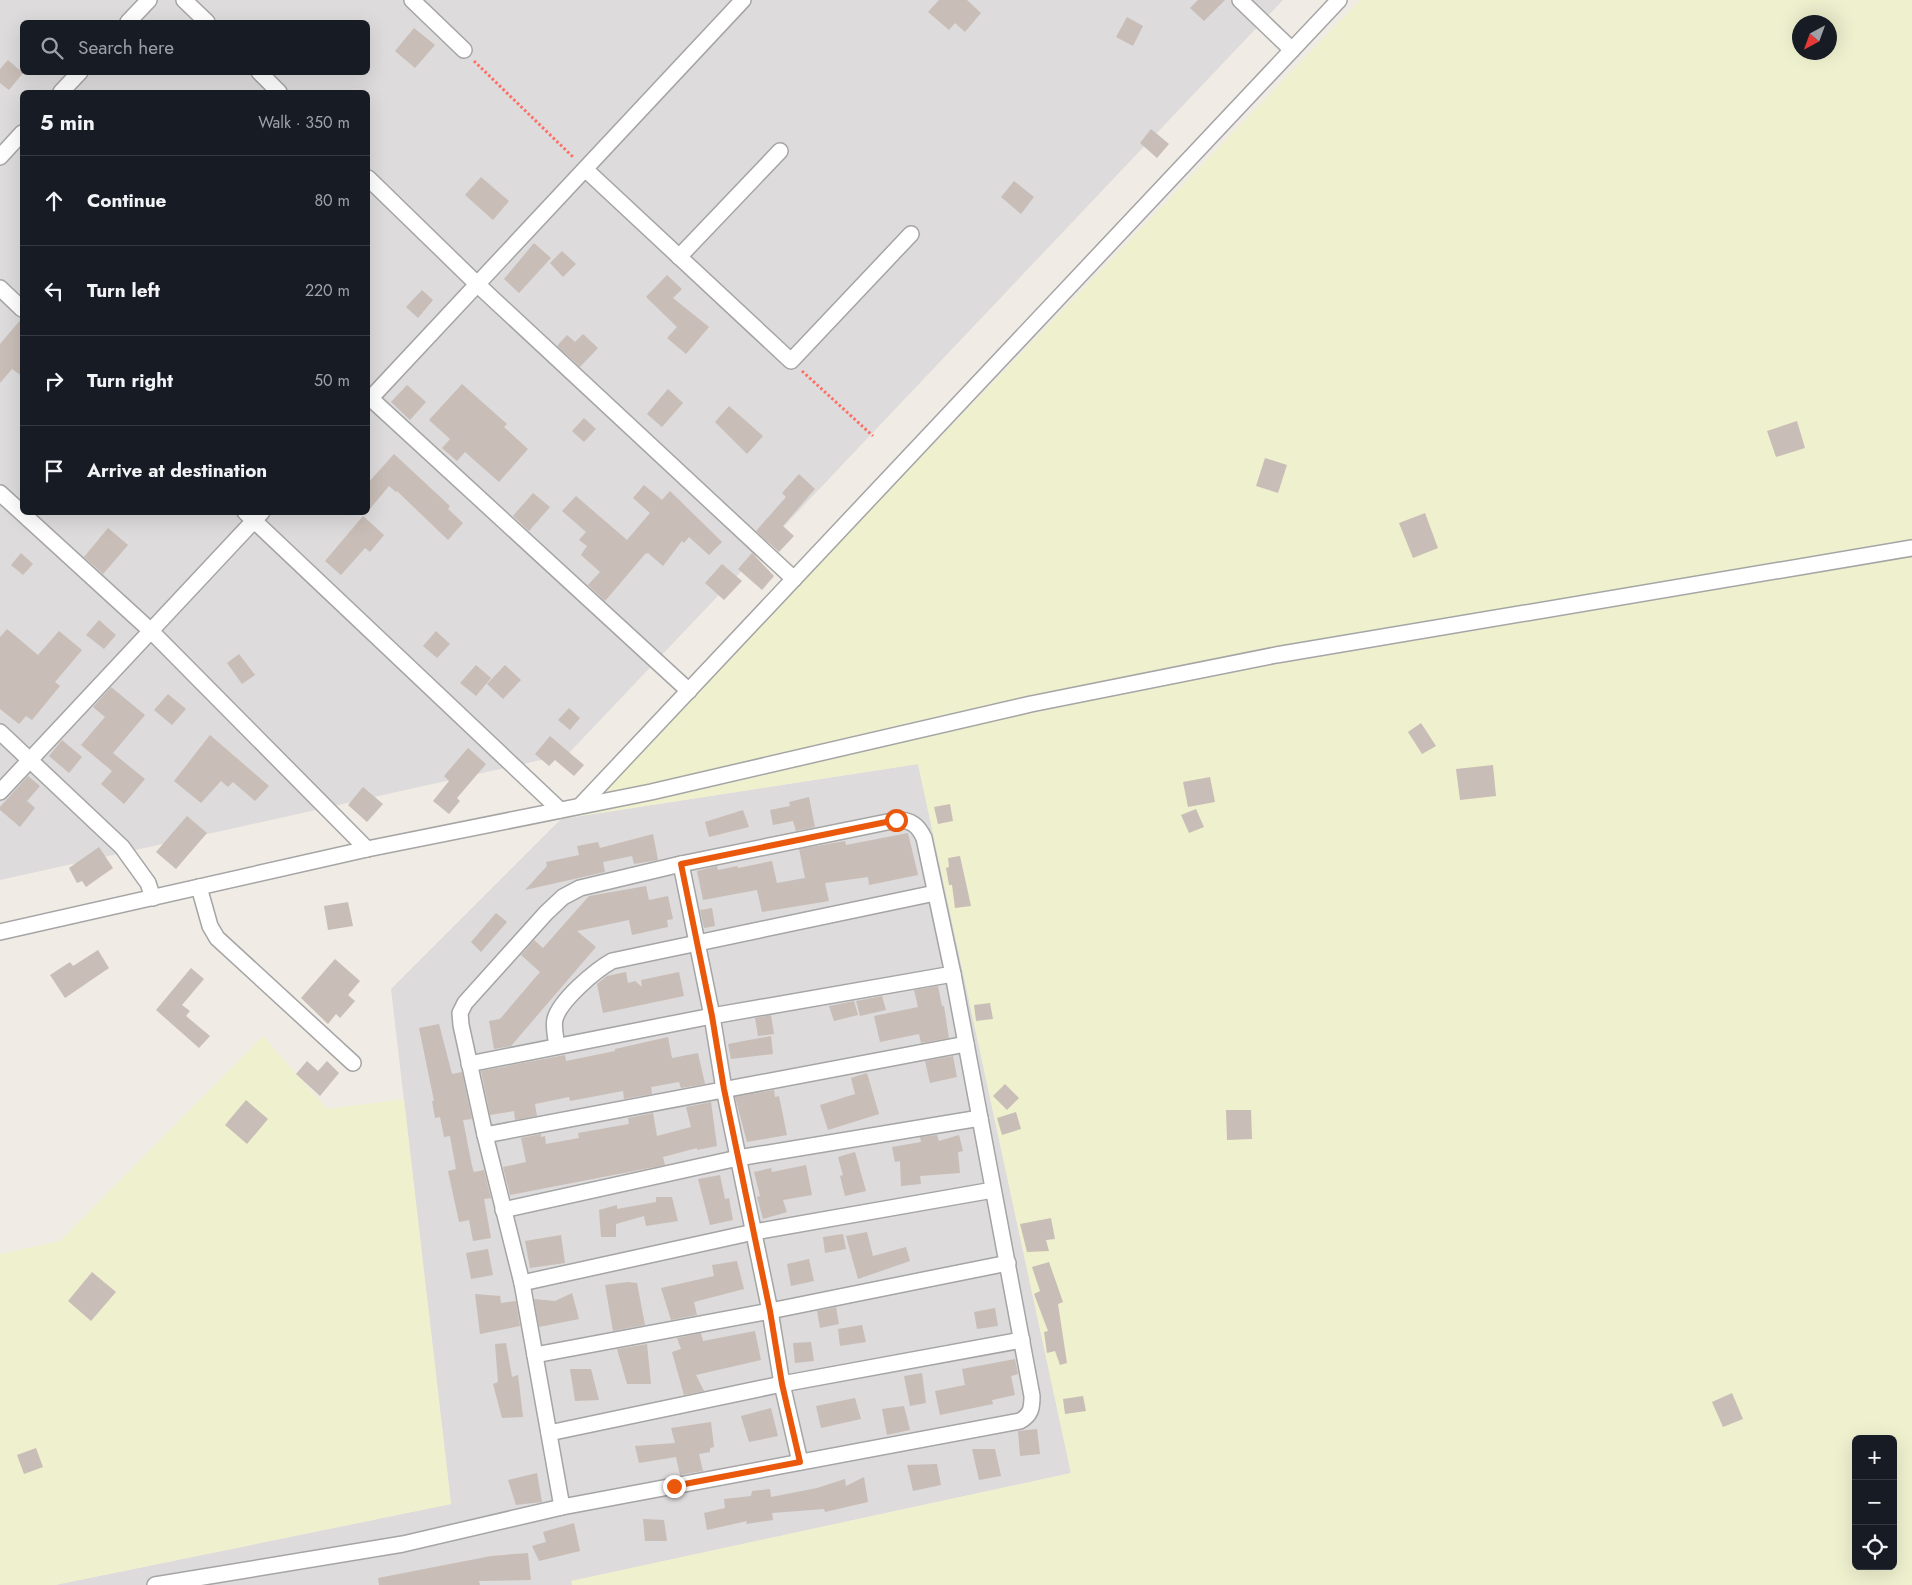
<!DOCTYPE html>
<meta charset="utf-8">
<style>
body{margin:0;font-family:Jost,sans-serif;background:#242831;color:#f1f3f6}
.controls{position:absolute;right:15px;bottom:15px;display:grid;overflow:hidden;border-radius:8px;box-shadow:0 5px 20px #0002}
.controls button{width:45px;height:45px;display:grid;place-items:center;padding:0;border:0;border-bottom:1px solid #363941;background:#171b24;color:#f1f3f6;font:25px sans-serif}
.compass{position:absolute;left:1792px;top:15px;width:45px;height:45px;border-radius:50%;background:#171b24;box-shadow:0 5px 20px #0002;rotate:221deg}
.stop{position:absolute;width:15px;height:15px;margin:-11px;border:4px solid #ea580c;border-radius:50%;background:#fff}
.stop.end{background:#ea580c;border-color:#fff;box-shadow:0 1px 5px #0008}
.list{margin:0;padding:0;list-style:none}
h2{display:flex;justify-content:space-between;align-items:center;height:65px;margin:0;padding:0 20px;font-size:21px}
h2 small{font-size:16px;font-weight:400;color:#9ea1a6}
.list li{display:grid;grid-template-columns:32px 1fr auto;gap:15px;align-items:center;box-sizing:border-box;height:90px;padding:0 20px;border-top:1px solid #363941}
.list b{display:block;font-size:19px;white-space:nowrap}
.list em{font-size:16px;font-style:normal;color:#9ea1a6}
.icon{flex:none;width:28px;height:28px;fill:none;stroke:currentColor;stroke-width:2;stroke-linecap:round;stroke-linejoin:round}
.map{position:relative;flex:none;width:1912px;height:1585px;overflow:hidden}
.search{position:absolute;background:#171b24;box-shadow:0 5px 20px #0002;left:20px;top:20px;width:350px;height:55px;display:flex;align-items:center;gap:12px;box-sizing:border-box;padding:0 18px;border-radius:8px;color:#9ea1a6;font-size:19px}
.panel{position:absolute;background:#171b24;box-shadow:0 5px 20px #0002;left:20px;top:90px;width:350px;height:425px;border-radius:8px}
.map>svg:first-child{display:block}
.residential{fill:#dddbdb;fill-rule:evenodd}
.farmland{fill:#eff0ce;fill-rule:evenodd}
.building{fill:#c8bdb7}
.lines{fill:none;stroke-linecap:round;stroke-linejoin:round}
.minor-casing{stroke:#a5a5a5;stroke-width:18}
.path{stroke:#ff6e66;stroke-width:3;stroke-dasharray:2.5 2.5;stroke-linecap:butt}
.minor{stroke:#fff;stroke-width:15}
.route{stroke:#ea580c;stroke-width:6}
</style>
<div class="map">
<svg width="1912" height="1585" viewBox="0 0 1912 1585">
<rect width="100%" height="100%" fill="#f0ebe4"/>
<g class="residential">
<path d="M 0,0 L 1283,0 L 568,754 L 0,880 ZM 22,22 L 368,22 L 368,72 L 22,72 ZM 22,92 L 368,92 L 368,512 L 22,512 Z"/>
<path d="M 918,764 L 1071,1473 L 572,1581 L 572,1585 L 55,1585 L 451,1504 L 391,989 L 561,819 Z"/>
</g>
<g class="farmland">
<path d="M 1360,0 L 1912,0 L 1912,1585 L 572,1585 L 571,1581 L 1071,1473 L 918,764 L 561,819 L 935,443 ZM 1800,22 L 1830,22 L 1830,52 L 1800,52 ZM 1856,1439 L 1893,1439 L 1893,1566 L 1856,1566 Z"/>
<path d="M 263,1036 L 327,1109 L 404,1099 L 451,1504 L 55,1585 L 0,1585 L 0,1254 L 60,1241 Z"/>
</g>
<g class="building">
<path d="M 939,0 L 967,0 L 981,13 L 965,32 L 955,23 L 949,30 L 928,12 Z"/>
<path d="M 1198,0 L 1225,0 L 1204,21 L 1190,8 Z"/>
<path d="M 1127,17 L 1143,26 L 1133,46 L 1116,37 Z"/>
<path d="M 414,28 L 435,45 L 415,68 L 395,51 Z"/>
<path d="M 8,60 L 23,73 L 9,90 L 0,83 L 0,69 Z"/>
<path d="M 1151,129 L 1169,144 L 1157,158 L 1140,143 Z"/>
<path d="M 481,177 L 509,201 L 493,220 L 465,195 Z"/>
<path d="M 1014,181 L 1034,197 L 1021,214 L 1001,197 Z"/>
<path d="M 534,243 L 551,258 L 519,293 L 504,279 Z"/>
<path d="M 562,251 L 576,264 L 563,277 L 550,263 Z"/>
<path d="M 667,275 L 682,289 L 673,298 L 709,327 L 686,354 L 667,338 L 677,327 L 646,297 Z"/>
<path d="M 422,290 L 433,300 L 418,318 L 406,307 Z"/>
<path d="M 22,318 L 22,376 L 12,369 L 0,383 L 0,344 Z"/>
<path d="M 583,334 L 598,348 L 580,367 L 557,346 L 567,335 L 575,342 Z"/>
<path d="M 462,384 L 507,424 L 504,427 L 528,449 L 499,482 L 465,452 L 457,461 L 442,448 L 450,439 L 429,420 Z"/>
<path d="M 407,385 L 426,402 L 410,420 L 391,402 Z"/>
<path d="M 668,389 L 683,403 L 662,427 L 647,414 Z"/>
<path d="M 729,406 L 763,436 L 747,454 L 715,422 Z"/>
<path d="M 584,418 L 596,429 L 584,442 L 572,431 Z"/>
<path d="M 1797,421 L 1805,448 L 1776,457 L 1767,431 Z"/>
<path d="M 394,454 L 450,506 L 448,509 L 463,523 L 448,540 L 397,491 L 396,492 L 389,486 L 368,511 L 368,483 Z"/>
<path d="M 1265,458 L 1287,465 L 1278,493 L 1256,486 Z"/>
<path d="M 799,474 L 815,489 L 783,526 L 794,536 L 779,552 L 756,531 L 786,497 L 782,493 Z"/>
<path d="M 644,485 L 662,500 L 670,491 L 722,542 L 709,555 L 689,537 L 684,543 L 682,541 L 663,566 L 648,553 L 645,554 L 605,601 L 588,585 L 600,572 L 581,555 L 587,546 L 579,540 L 586,532 L 562,511 L 576,496 L 627,540 L 650,513 L 633,498 Z"/>
<path d="M 533,493 L 550,507 L 529,531 L 513,516 Z"/>
<path d="M 1425,513 L 1438,548 L 1413,558 L 1399,523 Z"/>
<path d="M 363,516 L 384,535 L 370,552 L 365,548 L 341,575 L 325,561 Z"/>
<path d="M 108,528 L 128,545 L 103,574 L 84,557 Z"/>
<path d="M 21,553 L 33,564 L 23,575 L 11,565 Z"/>
<path d="M 752,553 L 774,576 L 762,590 L 738,569 Z"/>
<path d="M 722,564 L 742,581 L 724,600 L 705,583 Z"/>
<path d="M 99,620 L 116,635 L 104,649 L 86,635 Z"/>
<path d="M 7,629 L 38,655 L 59,631 L 82,650 L 55,682 L 60,686 L 32,720 L 26,716 L 19,724 L 0,709 L 0,637 Z"/>
<path d="M 436,631 L 450,644 L 437,658 L 423,646 Z"/>
<path d="M 239,654 L 255,675 L 242,684 L 227,663 Z"/>
<path d="M 476,665 L 491,678 L 476,696 L 460,683 Z"/>
<path d="M 505,665 L 521,680 L 503,699 L 487,684 Z"/>
<path d="M 111,687 L 145,715 L 113,753 L 145,779 L 124,804 L 101,784 L 112,771 L 81,745 L 105,717 L 93,707 Z"/>
<path d="M 168,694 L 186,709 L 172,725 L 154,710 Z"/>
<path d="M 569,708 L 580,718 L 570,730 L 558,720 Z"/>
<path d="M 1421,723 L 1436,746 L 1422,754 L 1408,732 Z"/>
<path d="M 210,735 L 269,786 L 255,801 L 233,782 L 228,787 L 221,781 L 201,803 L 174,781 Z"/>
<path d="M 550,736 L 584,765 L 574,776 L 555,760 L 549,766 L 535,754 Z"/>
<path d="M 62,740 L 82,757 L 69,773 L 49,756 Z"/>
<path d="M 468,748 L 486,764 L 457,798 L 460,801 L 449,814 L 433,801 L 449,781 L 444,776 Z"/>
<path d="M 1493,765 L 1496,796 L 1460,800 L 1456,769 Z"/>
<path d="M 28,776 L 40,786 L 27,801 L 35,808 L 20,827 L 0,810 L 0,807 Z"/>
<path d="M 1210,777 L 1215,802 L 1188,807 L 1183,782 Z"/>
<path d="M 363,787 L 383,804 L 367,822 L 348,805 Z"/>
<path d="M 809,797 L 815,827 L 796,831 L 793,821 L 773,825 L 770,810 L 790,806 L 789,802 Z"/>
<path d="M 950,804 L 953,821 L 938,824 L 934,807 Z"/>
<path d="M 1196,809 L 1204,827 L 1189,833 L 1181,815 Z"/>
<path d="M 743,810 L 749,827 L 709,837 L 705,822 Z"/>
<path d="M 187,816 L 207,833 L 176,869 L 156,852 Z"/>
<path d="M 908,833 L 918,875 L 869,885 L 868,877 L 825,883 L 829,901 L 762,912 L 757,890 L 703,900 L 697,871 L 717,866 L 718,870 L 737,866 L 738,868 L 772,861 L 777,883 L 805,878 L 799,849 L 845,841 L 846,845 Z"/>
<path d="M 653,834 L 658,860 L 634,864 L 632,856 L 603,862 L 605,872 L 525,890 L 547,866 L 546,862 L 579,855 L 577,846 L 598,842 L 600,848 Z"/>
<path d="M 99,847 L 113,868 L 86,887 L 82,881 L 77,883 L 69,868 Z"/>
<path d="M 960,856 L 971,906 L 955,908 L 952,885 L 949,885 L 946,868 L 949,867 L 948,858 Z"/>
<path d="M 646,886 L 649,900 L 668,896 L 673,919 L 667,920 L 668,927 L 632,935 L 629,920 L 577,931 L 596,947 L 511,1046 L 494,1049 L 489,1021 L 500,1019 L 540,972 L 521,955 L 534,940 L 543,948 L 589,896 Z"/>
<path d="M 348,902 L 353,926 L 328,930 L 324,906 Z"/>
<path d="M 712,908 L 715,926 L 704,928 L 700,910 Z"/>
<path d="M 496,913 L 507,922 L 481,952 L 471,942 Z"/>
<path d="M 98,950 L 109,968 L 65,998 L 50,975 L 70,962 L 73,966 Z"/>
<path d="M 335,959 L 360,981 L 348,995 L 355,1001 L 340,1018 L 336,1014 L 328,1024 L 301,998 Z"/>
<path d="M 191,968 L 204,979 L 182,1005 L 190,1011 L 186,1016 L 210,1036 L 199,1048 L 156,1010 Z"/>
<path d="M 626,972 L 628,983 L 635,981 L 642,987 L 641,980 L 679,972 L 684,996 L 603,1013 L 597,984 L 607,976 Z"/>
<path d="M 938,986 L 942,1006 L 944,1006 L 949,1038 L 921,1043 L 919,1034 L 880,1042 L 874,1016 L 918,1007 L 914,990 Z"/>
<path d="M 882,996 L 886,1010 L 860,1016 L 856,1001 Z"/>
<path d="M 854,1001 L 858,1015 L 834,1021 L 829,1006 Z"/>
<path d="M 990,1003 L 993,1019 L 976,1021 L 974,1005 Z"/>
<path d="M 771,1015 L 774,1034 L 758,1036 L 755,1018 Z"/>
<path d="M 439,1024 L 452,1074 L 462,1072 L 472,1119 L 463,1120 L 472,1166 L 474,1172 L 484,1170 L 491,1198 L 484,1199 L 491,1238 L 473,1241 L 469,1220 L 459,1222 L 448,1171 L 456,1169 L 450,1136 L 444,1137 L 440,1117 L 435,1118 L 432,1101 L 434,1101 L 419,1028 Z"/>
<path d="M 771,1036 L 773,1054 L 731,1059 L 728,1044 Z"/>
<path d="M 668,1037 L 672,1058 L 698,1053 L 705,1084 L 681,1088 L 679,1082 L 651,1087 L 652,1094 L 624,1099 L 623,1091 L 570,1101 L 569,1097 L 535,1104 L 537,1116 L 515,1120 L 514,1111 L 490,1115 L 481,1071 L 565,1055 L 566,1061 L 615,1051 L 615,1049 Z"/>
<path d="M 953,1056 L 957,1077 L 930,1083 L 925,1061 Z"/>
<path d="M 307,1061 L 318,1071 L 327,1061 L 339,1073 L 320,1096 L 296,1074 Z"/>
<path d="M 867,1073 L 879,1114 L 828,1130 L 820,1105 L 855,1094 L 851,1078 Z"/>
<path d="M 1005,1084 L 1019,1098 L 1007,1110 L 993,1096 Z"/>
<path d="M 774,1090 L 775,1097 L 779,1096 L 787,1135 L 747,1142 L 735,1097 Z"/>
<path d="M 246,1100 L 268,1119 L 247,1144 L 225,1125 Z"/>
<path d="M 711,1102 L 717,1146 L 697,1150 L 697,1148 L 663,1157 L 665,1165 L 510,1195 L 503,1167 L 526,1162 L 521,1138 L 541,1134 L 541,1137 L 545,1136 L 546,1144 L 579,1138 L 578,1133 L 629,1124 L 628,1118 L 653,1113 L 657,1136 L 691,1127 L 686,1107 Z"/>
<path d="M 1226,1110 L 1251,1110 L 1252,1139 L 1227,1140 Z"/>
<path d="M 1016,1112 L 1021,1129 L 1002,1135 L 997,1118 Z"/>
<path d="M 937,1135 L 939,1141 L 959,1135 L 963,1151 L 958,1152 L 960,1173 L 920,1176 L 921,1184 L 901,1186 L 900,1161 L 895,1162 L 892,1147 L 921,1142 L 920,1137 Z"/>
<path d="M 855,1152 L 866,1191 L 845,1196 L 840,1176 L 843,1175 L 838,1157 Z"/>
<path d="M 806,1165 L 812,1195 L 783,1200 L 787,1212 L 763,1219 L 757,1197 L 760,1196 L 754,1172 L 771,1168 L 772,1172 Z"/>
<path d="M 720,1175 L 725,1199 L 729,1198 L 733,1220 L 710,1225 L 698,1179 Z"/>
<path d="M 656,1197 L 672,1197 L 678,1221 L 646,1226 L 644,1216 L 616,1224 L 616,1237 L 601,1237 L 599,1210 L 617,1205 L 617,1209 L 656,1202 Z"/>
<path d="M 1051,1218 L 1055,1239 L 1046,1240 L 1049,1251 L 1027,1252 L 1020,1224 Z"/>
<path d="M 867,1232 L 873,1256 L 906,1247 L 910,1261 L 858,1279 L 846,1236 Z"/>
<path d="M 843,1234 L 846,1249 L 825,1253 L 823,1237 Z"/>
<path d="M 561,1235 L 565,1263 L 530,1268 L 525,1241 Z"/>
<path d="M 488,1249 L 493,1275 L 471,1279 L 466,1253 Z"/>
<path d="M 809,1259 L 814,1281 L 791,1286 L 787,1264 Z"/>
<path d="M 737,1261 L 744,1289 L 694,1302 L 697,1315 L 671,1320 L 661,1288 L 714,1276 L 712,1265 Z"/>
<path d="M 1049,1262 L 1063,1302 L 1058,1304 L 1067,1363 L 1060,1365 L 1055,1351 L 1047,1353 L 1044,1332 L 1048,1331 L 1034,1294 L 1040,1291 L 1032,1267 Z"/>
<path d="M 92,1272 L 116,1292 L 91,1321 L 68,1301 Z"/>
<path d="M 628,1282 L 637,1283 L 645,1325 L 613,1331 L 605,1285 Z"/>
<path d="M 572,1293 L 579,1319 L 539,1327 L 534,1299 L 555,1301 Z"/>
<path d="M 475,1294 L 500,1296 L 501,1303 L 516,1301 L 520,1326 L 480,1334 Z"/>
<path d="M 836,1307 L 839,1324 L 820,1328 L 817,1311 Z"/>
<path d="M 995,1308 L 998,1326 L 977,1329 L 974,1312 Z"/>
<path d="M 862,1325 L 866,1342 L 840,1346 L 838,1329 Z"/>
<path d="M 755,1331 L 761,1360 L 696,1375 L 704,1391 L 684,1395 L 672,1352 L 681,1349 L 677,1338 L 701,1333 L 703,1341 Z"/>
<path d="M 811,1342 L 814,1361 L 795,1363 L 793,1343 Z"/>
<path d="M 506,1343 L 512,1377 L 518,1375 L 523,1417 L 502,1418 L 493,1384 L 498,1382 L 495,1344 Z"/>
<path d="M 647,1344 L 651,1384 L 627,1384 L 617,1349 Z"/>
<path d="M 1015,1359 L 1018,1374 L 1011,1376 L 1015,1395 L 992,1400 L 993,1404 L 940,1415 L 935,1391 L 965,1385 L 962,1369 Z"/>
<path d="M 570,1369 L 591,1369 L 599,1400 L 575,1401 Z"/>
<path d="M 922,1373 L 926,1403 L 910,1406 L 904,1376 Z"/>
<path d="M 1732,1393 L 1743,1419 L 1723,1427 L 1712,1402 Z"/>
<path d="M 1083,1396 L 1086,1411 L 1065,1414 L 1063,1399 Z"/>
<path d="M 855,1398 L 861,1419 L 821,1428 L 816,1406 Z"/>
<path d="M 904,1406 L 910,1430 L 887,1435 L 882,1409 Z"/>
<path d="M 771,1408 L 778,1436 L 749,1442 L 741,1416 Z"/>
<path d="M 711,1422 L 714,1447 L 710,1448 L 710,1452 L 699,1454 L 703,1471 L 680,1475 L 676,1457 L 639,1463 L 635,1446 L 675,1443 L 671,1428 Z"/>
<path d="M 1037,1429 L 1040,1454 L 1020,1456 L 1018,1431 Z"/>
<path d="M 36,1448 L 43,1467 L 24,1474 L 17,1455 Z"/>
<path d="M 972,1449 L 995,1449 L 1001,1476 L 979,1480 Z"/>
<path d="M 937,1464 L 941,1485 L 913,1491 L 907,1465 Z"/>
<path d="M 537,1473 L 542,1502 L 516,1505 L 508,1480 Z"/>
<path d="M 864,1477 L 868,1502 L 825,1512 L 824,1509 L 772,1513 L 773,1520 L 746,1524 L 747,1521 L 707,1530 L 704,1513 L 725,1508 L 724,1499 L 751,1496 L 752,1491 L 770,1489 L 771,1497 L 817,1488 L 845,1479 L 846,1486 Z"/>
<path d="M 643,1519 L 664,1520 L 667,1541 L 645,1541 Z"/>
<path d="M 574,1523 L 580,1551 L 539,1561 L 532,1546 L 546,1542 L 543,1532 Z"/>
<path d="M 528,1553 L 531,1580 L 479,1581 L 480,1585 L 379,1585 L 378,1578 L 491,1556 Z"/>
</g>
<g class="lines">
<defs>
<g id="minor">
<path d="M 184,0 L 207,22"/>
<path d="M 412,0 L 464,50"/>
<path d="M 1240,0 L 1292,50"/>
<path d="M 128,22 L 149,0"/>
<path d="M 259,72 L 279,92"/>
<path d="M 61,92 L 80,72"/>
<path d="M 0,157 L 22,133"/>
<path d="M 585,169 L 791,361 L 911,234"/>
<path d="M 368,178 L 477,284 L 794,579"/>
<path d="M 679,257 L 780,151"/>
<path d="M 0,288 L 22,309"/>
<path d="M 368,396 L 689,691"/>
<path d="M 368,401 L 743,0"/>
<path d="M 0,493 L 151,631 L 367,849"/>
<path d="M 245,512 L 560,810"/>
<path d="M 0,732 L 122,847 L 148,883 L 153,898"/>
<path d="M 0,792 L 262,512"/>
<path d="M 581,805 L 1339,0"/>
<path d="M 897,820 C 911,820 918,825 924,838 L 953,974 L 1032,1396 C 1032,1408 1031,1415 1020,1421 L 562,1507 L 522,1283 L 485,1135 L 461,1025 L 460,1013 L 465,1003 L 546,913 L 563,897 L 580,888 L 681,864 Z"/>
<path d="M 681,864 L 712,1016 L 724,1089 L 770,1311 L 782,1384 L 800,1462"/>
<path d="M 199,887 L 210,926 L 217,938 L 353,1063"/>
<path d="M 0,932 L 367,849 L 651,792 L 1031,704 L 1276,655 L 1912,548"/>
<path d="M 557,1046 C 556,1038 553,1027 555,1019 C 560,1000 596,970 612,961 L 935,893"/>
<path d="M 469,1064 L 712,1016 L 953,974"/>
<path d="M 485,1135 L 966,1044"/>
<path d="M 503,1210 L 738,1158 L 980,1118"/>
<path d="M 522,1283 L 754,1232 L 993,1190"/>
<path d="M 535,1355 L 770,1311 L 1008,1263"/>
<path d="M 549,1433 L 782,1384 L 1022,1340"/>
<path d="M 155,1585 L 403,1544 L 562,1507"/>
</g>
</defs>
<use href="#minor" class="minor-casing"/>
<g class="path">
<path d="M 474,61 L 574,158"/>
<path d="M 802,371 L 873,436"/>
</g>
<use href="#minor" class="minor"/>
</g>
<g class="lines">
<path class="route" d="M 674,1486 L 800,1462 L 782,1384 L 770,1311 L 724,1089 L 712,1016 L 681,864 L 896,820"/>
</g>
</svg>
<div class="controls">
<button>+</button>
<button>−</button>
<button><svg class="icon" aria-label="locate" viewBox="0 0 24 24"><circle cx="12" cy="12" r="6"/><path d="M12 2v4M12 18v4M2 12h4M18 12h4"/></svg></button>
</div>
<svg class="compass" viewBox="-18 -18 36 36"><path d="M0-13l5 13h-10z" fill="#e53935"/><path d="M0 13l5-13h-10z" fill="#9ea1a6"/></svg>
<div class="stop" style="left:896px;top:820px"></div>
<div class="stop end" style="left:674px;top:1486px"></div>
<div class="search"><svg class="icon" aria-label="search" viewBox="0 0 24 24"><circle cx="10" cy="10" r="6"/><path d="M15 15l6 6"/></svg>Search here</div>
<section class="panel">
<h2>5 min<small>Walk · 350 m</small></h2>
<ul class="list">
<li><svg class="icon" aria-label="ahead" viewBox="0 0 24 24"><path d="M12 20V5M6 11l6-6 6 6"/></svg><div><b>Continue</b></div><em>80 m</em></li>
<li><svg class="icon" aria-label="left" viewBox="0 0 24 24"><path d="M17 20v-9H6M10 6l-5 5 5 5"/></svg><div><b>Turn left</b></div><em>220 m</em></li>
<li><svg class="icon" aria-label="right" viewBox="0 0 24 24"><path d="M7 20v-9h11M14 6l5 5-5 5"/></svg><div><b>Turn right</b></div><em>50 m</em></li>
<li><svg class="icon" aria-label="arrive" viewBox="0 0 24 24"><path d="M6 21V4h12l-3 4 3 4H6"/></svg><div><b>Arrive at destination</b></div></li>
</ul>
</section>
</div>
